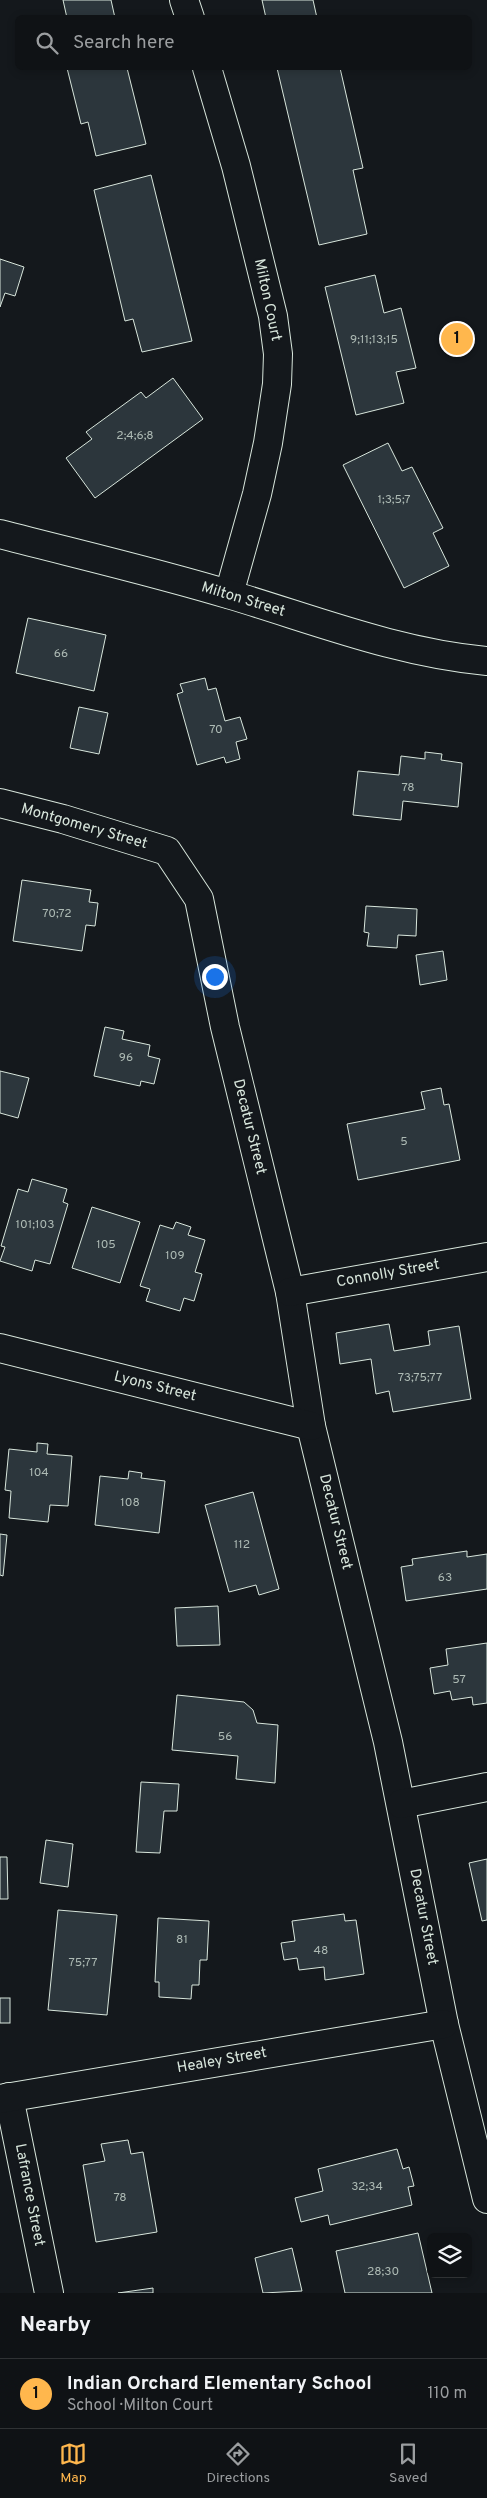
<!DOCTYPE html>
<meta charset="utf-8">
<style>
body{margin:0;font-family:Overpass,sans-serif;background:#181b1e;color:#f1f3f6}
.controls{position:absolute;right:15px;bottom:15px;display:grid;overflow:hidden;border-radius:8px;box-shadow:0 2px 8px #0003}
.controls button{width:45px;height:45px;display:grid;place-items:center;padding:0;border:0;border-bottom:1px solid #2f3234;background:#0f1215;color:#f1f3f6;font:25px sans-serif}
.you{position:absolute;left:214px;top:976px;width:18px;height:18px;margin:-12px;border:4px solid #fff;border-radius:50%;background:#1a73e8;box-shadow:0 0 0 8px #1a73e833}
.badge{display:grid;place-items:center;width:32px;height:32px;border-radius:50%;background:#ffb74d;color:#111;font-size:16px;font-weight:700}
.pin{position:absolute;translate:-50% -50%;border:2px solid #fff;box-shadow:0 1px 5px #0006}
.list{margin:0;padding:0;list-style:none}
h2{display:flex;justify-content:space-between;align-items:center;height:65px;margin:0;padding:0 20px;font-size:21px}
h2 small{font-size:16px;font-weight:400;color:#9b9ea0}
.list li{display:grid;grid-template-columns:32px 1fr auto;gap:15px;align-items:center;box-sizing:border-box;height:70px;padding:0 20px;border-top:1px solid #2f3234}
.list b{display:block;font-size:19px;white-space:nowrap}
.list p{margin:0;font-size:16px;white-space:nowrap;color:#9b9ea0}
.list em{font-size:16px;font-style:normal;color:#9b9ea0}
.icon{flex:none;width:28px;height:28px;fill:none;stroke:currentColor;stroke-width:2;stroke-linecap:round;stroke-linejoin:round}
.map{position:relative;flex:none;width:487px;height:2293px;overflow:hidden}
.search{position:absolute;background:#0f1215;box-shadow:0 2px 8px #0003;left:15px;right:15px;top:15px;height:55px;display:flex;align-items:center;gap:12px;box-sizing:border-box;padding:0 18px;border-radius:8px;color:#9b9ea0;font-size:19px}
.sheet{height:135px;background:#0f1215}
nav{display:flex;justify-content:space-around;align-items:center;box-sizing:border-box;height:70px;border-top:1px solid #2f3234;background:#0f1215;font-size:14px;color:#9b9ea0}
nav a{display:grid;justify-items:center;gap:2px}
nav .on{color:#ffb74d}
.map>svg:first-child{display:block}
.building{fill:#2c363c;stroke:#d8e6dc}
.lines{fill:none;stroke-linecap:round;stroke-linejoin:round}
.minor-casing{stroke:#d8e6dc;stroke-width:30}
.minor{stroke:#14181c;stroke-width:28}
.labels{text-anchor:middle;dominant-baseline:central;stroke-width:4;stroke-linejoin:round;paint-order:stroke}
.number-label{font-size:12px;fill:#adbab4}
.street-label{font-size:15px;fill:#d8e6dc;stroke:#14181c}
</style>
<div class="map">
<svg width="487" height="2293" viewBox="0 0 487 2293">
<rect width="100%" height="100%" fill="#14181c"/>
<g class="building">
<path d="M 63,0 L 111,0 L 115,18 L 67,18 Z"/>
<path d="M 262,0 L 313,0 L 317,18 L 266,18 Z"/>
<path d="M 67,68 L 127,68 L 146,144 L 96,156 L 88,122 L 81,124 Z"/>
<path d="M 277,68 L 340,68 L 363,168 L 353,170 L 367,234 L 319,245 Z"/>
<path d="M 151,175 L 192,341 L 142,352 L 133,319 L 125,321 L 94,190 Z"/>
<path d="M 0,259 L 24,267 L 15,296 L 5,293 L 0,307 Z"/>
<path d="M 375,275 L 384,313 L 401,308 L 416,368 L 396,372 L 404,403 L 356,415 L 325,287 Z"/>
<path d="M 173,378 L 203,419 L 95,498 L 66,458 L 92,439 L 86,432 L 141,392 L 146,398 Z"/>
<path d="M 388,443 L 402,471 L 412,467 L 443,528 L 433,533 L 449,566 L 404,588 L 343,465 Z"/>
<path d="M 28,618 L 106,635 L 94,691 L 16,673 Z"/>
<path d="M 205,678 L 208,690 L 216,688 L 225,721 L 240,717 L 247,739 L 236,742 L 240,759 L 226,763 L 224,757 L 197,765 L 177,694 L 183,692 L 180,684 Z"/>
<path d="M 79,707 L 108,713 L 99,754 L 70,748 Z"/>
<path d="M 425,752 L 442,754 L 441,760 L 462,763 L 458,807 L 403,801 L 401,820 L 353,815 L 358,771 L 399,775 L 401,756 L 425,759 Z"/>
<path d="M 22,880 L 91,890 L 89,902 L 98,903 L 95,926 L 86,925 L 82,951 L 13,941 Z"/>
<path d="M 366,906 L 417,909 L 416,936 L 398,935 L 397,948 L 367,946 L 369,933 L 364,932 Z"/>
<path d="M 443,951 L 447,980 L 420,985 L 416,955 Z"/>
<path d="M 105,1027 L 124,1031 L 122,1039 L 150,1045 L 148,1056 L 160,1059 L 154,1084 L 141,1081 L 140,1086 L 94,1076 Z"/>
<path d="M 0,1071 L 29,1078 L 18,1118 L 0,1113 Z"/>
<path d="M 441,1088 L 444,1105 L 449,1104 L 460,1160 L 358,1180 L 347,1124 L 425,1109 L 421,1092 Z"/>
<path d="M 32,1179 L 67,1189 L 63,1202 L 68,1204 L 50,1264 L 35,1260 L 32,1271 L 0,1261 L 5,1247 L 1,1246 L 18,1189 L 28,1192 Z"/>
<path d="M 92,1207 L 140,1222 L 120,1283 L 72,1268 Z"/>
<path d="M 176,1222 L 191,1227 L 188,1235 L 205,1240 L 195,1272 L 202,1274 L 194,1301 L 184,1298 L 180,1311 L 146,1301 L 150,1289 L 140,1286 L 160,1225 L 173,1229 Z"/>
<path d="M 389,1324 L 394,1351 L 430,1345 L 428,1331 L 459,1326 L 471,1399 L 393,1412 L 389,1391 L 376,1394 L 371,1359 L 340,1364 L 336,1333 Z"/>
<path d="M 37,1443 L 48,1444 L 47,1454 L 72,1456 L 68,1506 L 50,1505 L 48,1522 L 9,1518 L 11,1491 L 5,1490 L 9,1449 L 37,1452 Z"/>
<path d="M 129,1471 L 142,1473 L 141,1478 L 165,1481 L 159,1533 L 95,1525 L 100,1476 L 128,1479 Z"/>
<path d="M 253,1492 L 279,1589 L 259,1595 L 256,1585 L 229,1592 L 205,1505 Z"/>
<path d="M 0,1534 L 7,1535 L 3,1576 L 0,1575 Z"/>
<path d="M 467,1551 L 467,1557 L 487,1554 L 487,1589 L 406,1601 L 401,1567 L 413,1565 L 412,1559 Z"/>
<path d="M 218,1606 L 220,1645 L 177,1646 L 175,1608 Z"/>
<path d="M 487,1643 L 487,1703 L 473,1705 L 472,1697 L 452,1700 L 450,1691 L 434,1694 L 430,1668 L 448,1665 L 446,1649 Z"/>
<path d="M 177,1695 L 244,1702 L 253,1710 L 257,1723 L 278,1725 L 275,1783 L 236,1779 L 238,1756 L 172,1750 Z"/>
<path d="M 141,1782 L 179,1784 L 177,1811 L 164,1811 L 160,1853 L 136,1852 Z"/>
<path d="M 46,1840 L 73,1844 L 68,1887 L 40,1883 Z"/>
<path d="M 0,1857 L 7,1857 L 8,1899 L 0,1899 Z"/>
<path d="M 487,1859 L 487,1920 L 482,1921 L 469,1863 Z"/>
<path d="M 58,1910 L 117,1915 L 107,2015 L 48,2010 Z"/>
<path d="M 344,1914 L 345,1921 L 356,1920 L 364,1974 L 325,1980 L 324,1967 L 299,1970 L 297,1958 L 284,1960 L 281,1943 L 295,1941 L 292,1921 Z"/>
<path d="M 158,1918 L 209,1921 L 207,1960 L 200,1960 L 199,1985 L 192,1985 L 191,1999 L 159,1997 L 159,1982 L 155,1982 Z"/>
<rect x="0" y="1998" width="10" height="25"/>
<path d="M 128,2140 L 131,2154 L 143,2152 L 157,2232 L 96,2242 L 83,2165 L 105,2161 L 101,2144 Z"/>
<path d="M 397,2149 L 403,2169 L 409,2167 L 414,2186 L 408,2187 L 412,2205 L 330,2225 L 328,2215 L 301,2222 L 295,2198 L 323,2191 L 318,2169 Z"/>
<path d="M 418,2233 L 432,2293 L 345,2293 L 336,2251 Z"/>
<path d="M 292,2248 L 302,2291 L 263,2293 L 255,2258 Z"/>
<path d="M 153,2288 L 153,2293 L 118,2293 Z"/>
</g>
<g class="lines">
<defs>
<g id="minor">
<path d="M 184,0 L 190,18"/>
<path d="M 207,68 L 236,166 L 273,316 L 278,354 L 277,384 L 268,443 L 257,494 L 229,594"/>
<path d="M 0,534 C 77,554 155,572 231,595 C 315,620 398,653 487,661"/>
<path d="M 0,803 L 63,819 L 167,851 L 199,899 L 225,1027 L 290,1292 L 311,1426 L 388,1742 L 444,2024 L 487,2199"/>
<path d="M 290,1292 L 487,1257"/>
<path d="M 0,1348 L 311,1426"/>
<path d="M 401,1804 L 487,1787"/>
<path d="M 9,2097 L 49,2293"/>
<path d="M 0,2099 L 444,2024"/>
</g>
</defs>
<use href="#minor" class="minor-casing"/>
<use href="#minor" class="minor"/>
</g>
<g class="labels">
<g class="number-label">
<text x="374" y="340">9;11;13;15</text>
<text x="135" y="436">2;4;6;8</text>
<text x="394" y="500">1;3;5;7</text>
<text x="61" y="654">66</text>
<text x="216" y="730">70</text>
<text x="408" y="788">78</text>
<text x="57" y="914">70;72</text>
<text x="126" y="1058">96</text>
<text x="404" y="1142">5</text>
<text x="35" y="1225">101;103</text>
<text x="106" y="1245">105</text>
<text x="175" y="1256">109</text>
<text x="420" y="1378">73;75;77</text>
<text x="39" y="1473">104</text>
<text x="130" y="1503">108</text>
<text x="242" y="1545">112</text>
<text x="445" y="1578">63</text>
<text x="459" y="1680">57</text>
<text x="225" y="1737">56</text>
<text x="182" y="1940">81</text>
<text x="321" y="1951">48</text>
<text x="83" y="1963">75;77</text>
<text x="367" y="2187">32;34</text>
<text x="120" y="2198">78</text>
<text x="383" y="2272">28;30</text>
</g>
<g class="street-label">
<text transform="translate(267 300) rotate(78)">Milton Court</text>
<text transform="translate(243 600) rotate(17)">Milton Street</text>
<text transform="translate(84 827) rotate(16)">Montgomery Street</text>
<text transform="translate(249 1127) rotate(76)">Decatur Street</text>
<text transform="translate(388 1274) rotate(-10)">Connolly Street</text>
<text transform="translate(155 1387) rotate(14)">Lyons Street</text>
<text transform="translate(335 1522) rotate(76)">Decatur Street</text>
<text transform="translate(423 1917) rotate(79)">Decatur Street</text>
<text transform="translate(222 2061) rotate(-10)">Healey Street</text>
<text transform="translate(29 2195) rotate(79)">Lafrance Street</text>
</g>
</g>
</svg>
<div class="controls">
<button><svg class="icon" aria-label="layers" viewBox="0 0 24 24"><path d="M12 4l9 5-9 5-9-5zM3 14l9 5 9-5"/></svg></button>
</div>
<div class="you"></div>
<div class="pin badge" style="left:457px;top:339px">1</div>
<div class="search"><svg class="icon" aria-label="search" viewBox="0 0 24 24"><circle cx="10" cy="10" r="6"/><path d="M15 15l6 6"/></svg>Search here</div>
</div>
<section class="sheet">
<h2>Nearby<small></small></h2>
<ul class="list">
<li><span class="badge">1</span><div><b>Indian Orchard Elementary School</b><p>School · Milton Court</p></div><em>110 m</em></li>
</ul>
</section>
<nav>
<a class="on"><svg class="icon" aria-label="map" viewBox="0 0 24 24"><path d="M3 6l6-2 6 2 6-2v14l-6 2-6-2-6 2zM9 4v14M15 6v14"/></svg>Map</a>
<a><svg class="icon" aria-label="directions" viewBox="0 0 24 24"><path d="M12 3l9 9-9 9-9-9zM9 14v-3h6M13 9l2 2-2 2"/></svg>Directions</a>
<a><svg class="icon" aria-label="saved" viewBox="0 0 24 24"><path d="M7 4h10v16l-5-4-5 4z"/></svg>Saved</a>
</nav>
